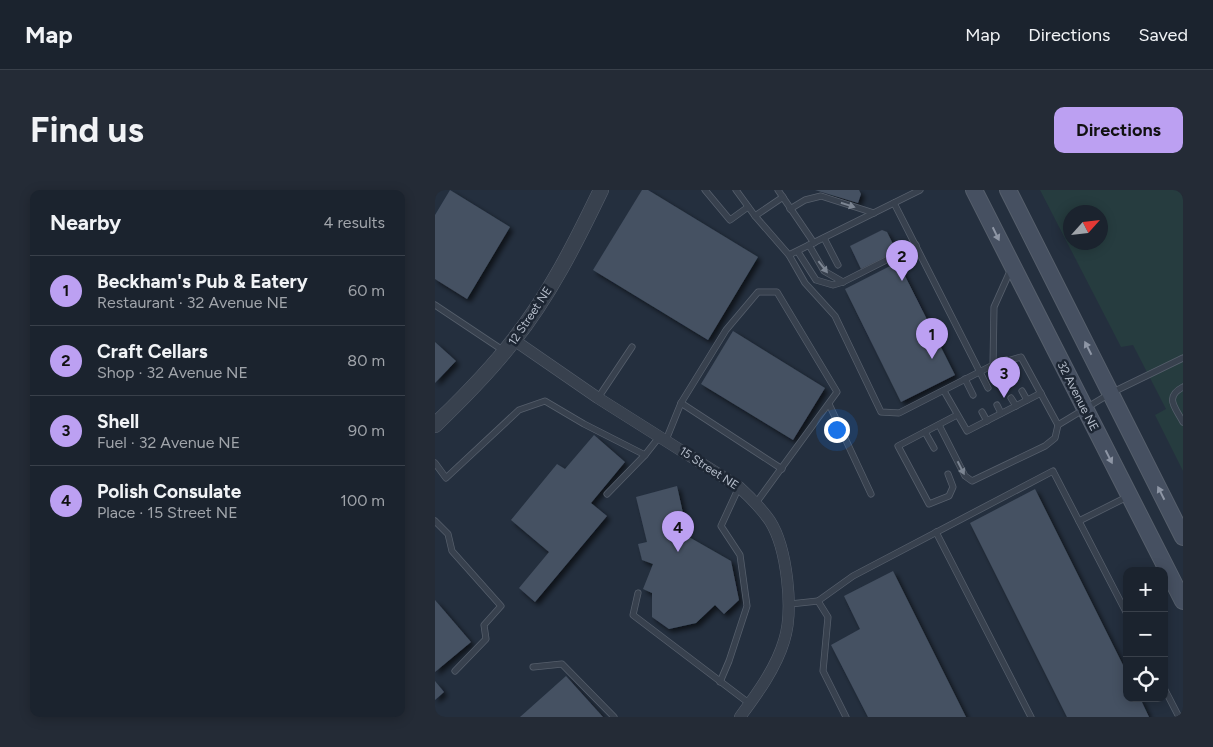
<!DOCTYPE html>
<meta charset="utf-8">
<style>
body{margin:0;font-family:Figtree,sans-serif;background:#242b36;color:#f1f3f6}
.controls{position:absolute;right:15px;bottom:15px;display:grid;overflow:hidden;border-radius:10px;box-shadow:0 2px 12px #0003}
.controls button{width:45px;height:45px;display:grid;place-items:center;padding:0;border:0;border-bottom:1px solid #39404a;background:#1b232e;color:#f1f3f6;font:25px sans-serif}
.compass{position:absolute;left:628px;top:15px;width:45px;height:45px;border-radius:50%;background:#1b232e;box-shadow:0 2px 12px #0003;rotate:63deg}
.you{position:absolute;left:401px;top:239px;width:18px;height:18px;margin:-12px;border:4px solid #fff;border-radius:50%;background:#1a73e8;box-shadow:0 0 0 8px #1a73e833}
.badge{display:grid;place-items:center;width:32px;height:32px;border-radius:50%;background:#bca0f2;color:#111;font-size:16px;font-weight:700}
.pin{position:absolute;translate:-50% -41px;filter:drop-shadow(0 1px 2px #0008)}
.pin::after{content:'';position:absolute;top:26px;width:18px;height:15px;background:inherit;clip-path:polygon(0 0,100% 0,50% 100%)}
.list{margin:0;padding:0;list-style:none}
h2{display:flex;justify-content:space-between;align-items:center;height:65px;margin:0;padding:0 20px;font-size:21px}
h2 small{font-size:16px;font-weight:400;color:#a0a4aa}
.list li{display:grid;grid-template-columns:32px 1fr auto;gap:15px;align-items:center;box-sizing:border-box;height:70px;padding:0 20px;border-top:1px solid #39404a}
.list b{display:block;font-size:19px;white-space:nowrap}
.list p{margin:0;font-size:16px;white-space:nowrap;color:#a0a4aa}
.list em{font-size:16px;font-style:normal;color:#a0a4aa}
.icon{flex:none;width:28px;height:28px;fill:none;stroke:currentColor;stroke-width:2;stroke-linecap:round;stroke-linejoin:round}
.map{position:relative;flex:none;width:748px;height:527px;overflow:hidden;border-radius:10px}
header{display:flex;align-items:center;gap:30px;box-sizing:border-box;height:70px;padding:0 25px;background:#1b232e;border-bottom:1px solid #39404a}
header strong{font-size:24px}
nav{display:flex;gap:28px;margin-inline-start:auto;font-size:18px}
.intro{display:flex;align-items:center;justify-content:space-between;box-sizing:border-box;height:120px;padding:0 30px}
h1{margin:0;font-size:35px}
.button{padding:12px 22px;border-radius:10px;background:#bca0f2;color:#111;font-size:18px;font-weight:700}
main{display:flex;gap:30px;padding:0 30px}
aside{flex:1;background:#1b232e;border-radius:10px;box-shadow:0 2px 12px #0003}
.map>svg:first-child{display:block}
.green{fill:#263c3f;fill-rule:evenodd}
.building{fill:#455162;filter:url(#shadow)}
.lines{fill:none;stroke-linecap:round;stroke-linejoin:round}
.service-casing{stroke:#565f6c;stroke-width:7}
.minor-casing{stroke:#565f6c;stroke-width:12}
.tertiary-casing{stroke:#565f6c;stroke-width:16}
.secondary-casing{stroke:#565f6c;stroke-width:18}
.service{stroke:#38414e;stroke-width:5.5}
.minor{stroke:#38414e;stroke-width:11}
.tertiary{stroke:#38414e;stroke-width:15}
.secondary{stroke:#465061;stroke-width:16}
.oneway{fill:#7c8592}
.oneway2{fill:#8e96a5}
.labels{text-anchor:middle;dominant-baseline:central;stroke-width:5;stroke-linejoin:round;paint-order:stroke}
.street-label{font-size:12px;fill:#b4bcc9;stroke:#1d2633}
</style>
<header>
<strong>Map</strong>
<nav><a>Map</a><a>Directions</a><a>Saved</a></nav>
</header>
<div class="intro"><h1>Find us</h1><a class="button">Directions</a></div>
<main>
<aside>
<h2>Nearby<small>4 results</small></h2>
<ul class="list">
<li><span class="badge">1</span><div><b>Beckham's Pub &amp; Eatery</b><p>Restaurant · 32 Avenue NE</p></div><em>60 m</em></li>
<li><span class="badge">2</span><div><b>Craft Cellars</b><p>Shop · 32 Avenue NE</p></div><em>80 m</em></li>
<li><span class="badge">3</span><div><b>Shell</b><p>Fuel · 32 Avenue NE</p></div><em>90 m</em></li>
<li><span class="badge">4</span><div><b>Polish Consulate</b><p>Place · 15 Street NE</p></div><em>100 m</em></li>
</ul>
</aside>
<div class="map">
<svg width="748" height="527" viewBox="0 0 748 527">
<defs>
<filter id="shadow"><feDropShadow dx="3.5" dy="3.5" stdDeviation="2.5" flood-color="#0009"/></filter>
</defs>
<rect width="100%" height="100%" fill="#242f3e"/>
<path class="green" d="M 605,0 L 748,0 L 748,281 L 720,225 L 731,219 L 698,155 L 686,157 ZM 636,22 L 666,22 L 666,52 L 636,52 Z"/>
<g class="building">
<path d="M 15,0 L 75,37 L 32,109 L 0,89 L 0,25 Z"/>
<path d="M 207,0 L 213,0 L 323,67 L 273,150 L 158,80 Z"/>
<path d="M 380,0 L 424,0 L 426,4 L 423,13 Z"/>
<path d="M 447,40 L 452,42 L 460,58 L 458,63 L 426,79 L 415,56 Z"/>
<path d="M 463,72 L 520,185 L 466,212 L 410,99 Z"/>
<path d="M 298,141 L 390,198 L 358,250 L 266,194 Z"/>
<path d="M 0,152 L 21,171 L 0,193 Z"/>
<path d="M 159,245 L 190,272 L 156,313 L 172,326 L 100,412 L 84,398 L 114,362 L 76,330 L 122,274 L 130,279 Z"/>
<path d="M 242,296 L 250,332 L 244,334 L 247,343 L 296,371 L 304,410 L 289,424 L 280,415 L 261,433 L 234,439 L 217,427 L 217,403 L 208,399 L 218,374 L 207,370 L 203,354 L 212,352 L 201,307 Z"/>
<path d="M 600,299 L 692,483 L 692,508 L 705,508 L 714,527 L 632,527 L 535,333 Z"/>
<path d="M 458,381 L 531,527 L 433,527 L 396,455 L 425,439 L 409,406 Z"/>
<path d="M 0,410 L 36,452 L 0,482 Z"/>
<path d="M 131,486 L 168,527 L 85,527 Z"/>
<path d="M 0,491 L 9,502 L 0,510 Z"/>
</g>
<g class="lines">
<defs>
<g id="service">
<path d="M 270,0 L 295,30 L 313,17"/>
<path d="M 301,0 L 320,26 L 354,65 L 485,0"/>
<path d="M 343,0 L 379,53"/>
<path d="M 459,13 L 553,198"/>
<path d="M 355,19 L 370,10 L 386,6 L 439,23"/>
<path d="M 320,26 L 348,7"/>
<path d="M 389,48 L 403,75"/>
<path d="M 374,55 L 389,81 L 408,92"/>
<path d="M 363,62 L 381,90 L 398,95 L 408,92 L 481,55"/>
<path d="M 354,65 L 370,93 L 400,126 L 446,222 L 464,223 L 558,175 L 586,167 L 623,235"/>
<path d="M 0,115 L 69,161"/>
<path d="M 571,170 L 579,186"/>
<path d="M 530,189 L 538,205"/>
<path d="M 567,192 L 558,175 L 559,117 L 576,79"/>
<path d="M 748,197 C 729,207 740,217 748,232"/>
<path d="M 509,201 L 532,241 L 606,203"/>
<path d="M 587,201 L 592,210"/>
<path d="M 163,208 L 197,157"/>
<path d="M 576,208 L 581,216"/>
<path d="M 246,213 L 347,279"/>
<path d="M 394,214 L 436,304"/>
<path d="M 562,215 L 566,223"/>
<path d="M 547,222 L 552,231"/>
<path d="M 504,235 L 530,286 L 537,291 L 610,256 L 620,248 L 623,235 L 676,203 L 748,168"/>
<path d="M 490,242 L 499,258"/>
<path d="M 231,250 L 246,213 L 291,140 L 323,102 L 342,102 L 402,202 L 321,313"/>
<path d="M 0,273 L 11,288 L 84,220 L 110,211 L 149,234 L 210,265"/>
<path d="M 513,284 L 518,297 L 514,306 L 494,314 L 463,256 L 522,225"/>
<path d="M 172,304 L 210,265 L 225,246"/>
<path d="M 0,331 L 13,344 L 17,361 L 66,416 L 49,435 L 51,449 L 20,481"/>
<path d="M 644,331 L 692,307"/>
<path d="M 501,342 L 596,527"/>
<path d="M 203,403 L 198,425 L 315,514"/>
<path d="M 383,411 L 418,386 L 618,281 L 692,424"/>
<path d="M 355,414 L 383,411 L 393,427 L 388,481 L 411,527"/>
<path d="M 98,477 L 127,474 L 179,527"/>
<path d="M 285,492 L 294,471 L 312,416 L 305,365 L 286,336 L 304,297"/>
<path d="M 729,498 L 744,527"/>
</g>
<path id="minor" d="M 79,150 L 163,208 L 304,297 C 315,307 326,318 335,331 C 352,358 359,420 349,451 C 341,478 322,504 305,527"/>
<path id="tertiary" d="M 0,235 C 27,209 55,181 78,151 C 114,106 141,52 166,0"/>
<g id="secondary">
<path d="M 539,0 L 748,411"/>
<path d="M 573,0 L 748,347"/>
</g>
</defs>
<use href="#service" class="service-casing"/>
<use href="#minor" class="minor-casing"/>
<use href="#tertiary" class="tertiary-casing"/>
<use href="#secondary" class="secondary-casing"/>
<use href="#service" class="service"/>
<use href="#minor" class="minor"/>
<use href="#tertiary" class="tertiary"/>
<use href="#secondary" class="secondary"/>
</g>
<defs><path id="oneway-solid" d="M-6-.8H1V-3.2L6.5 0L1 3.2V.8H-6Z" transform="scale(1.25)"/></defs>
<g class="oneway">
<use href="#oneway-solid" transform="translate(413 15) rotate(18)"/>
<use href="#oneway-solid" transform="translate(388 77) rotate(52)"/>
<use href="#oneway-solid" transform="translate(526 278) rotate(63)"/>
</g>
<g class="oneway2">
<use href="#oneway-solid" transform="translate(561 44) rotate(64)"/>
<use href="#oneway-solid" transform="translate(653 158) rotate(-117)"/>
<use href="#oneway-solid" transform="translate(674 267) rotate(63)"/>
<use href="#oneway-solid" transform="translate(726 303) rotate(-117)"/>
</g>
<g class="labels">
<g class="street-label">
<text transform="translate(95 126) rotate(-56)">12 Street NE</text>
<text transform="translate(643 206) rotate(63)">32 Avenue NE</text>
<text transform="translate(274 278) rotate(33)">15 Street NE</text>
</g>
</g>
</svg>
<div class="controls">
<button>+</button>
<button>−</button>
<button><svg class="icon" aria-label="locate" viewBox="0 0 24 24"><circle cx="12" cy="12" r="6"/><path d="M12 2v4M12 18v4M2 12h4M18 12h4"/></svg></button>
</div>
<svg class="compass" viewBox="-18 -18 36 36"><path d="M0-13l5 13h-10z" fill="#e53935"/><path d="M0 13l5-13h-10z" fill="#a0a4aa"/></svg>
<div class="you"></div>
<div class="pin badge" style="left:497px;top:169px">1</div>
<div class="pin badge" style="left:467px;top:91px">2</div>
<div class="pin badge" style="left:569px;top:208px">3</div>
<div class="pin badge" style="left:243px;top:362px">4</div>
</div>
</main>
